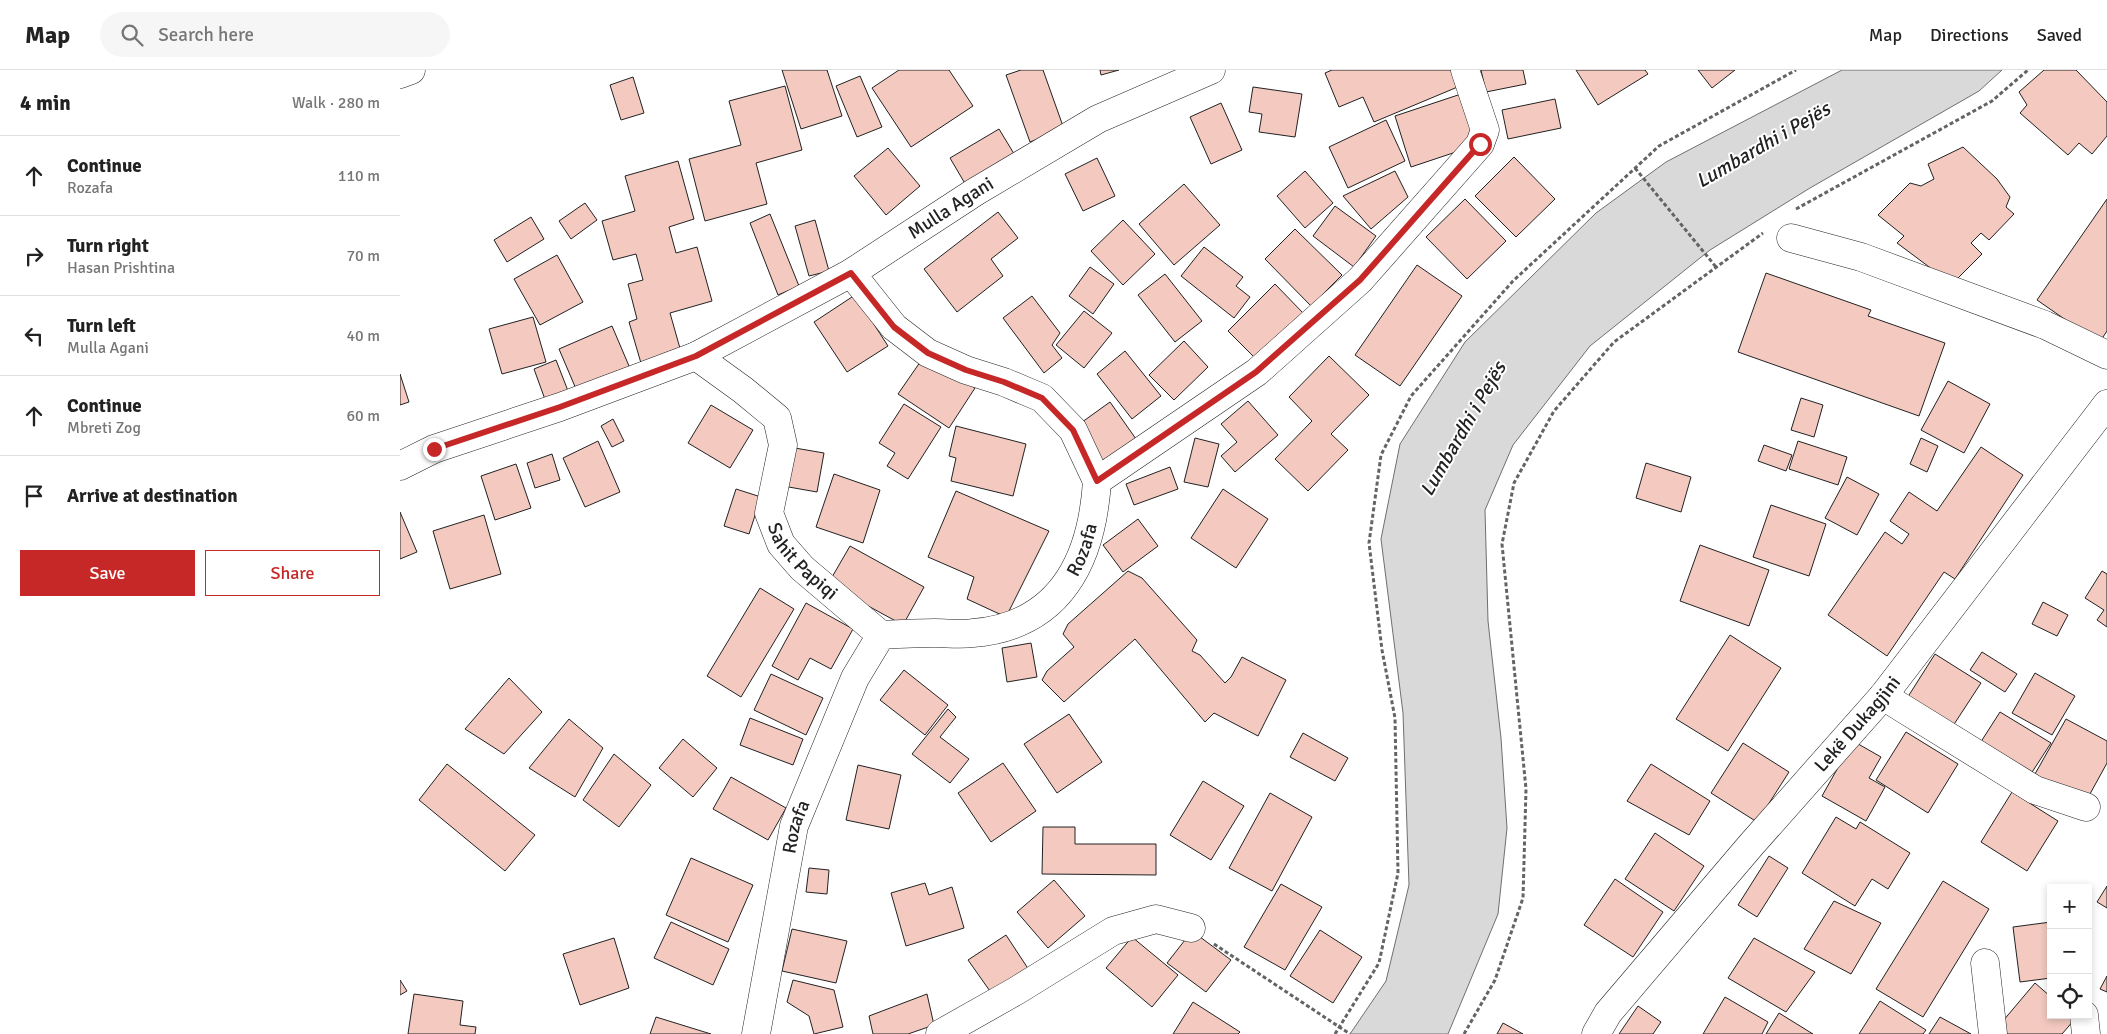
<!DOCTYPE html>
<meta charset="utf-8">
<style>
body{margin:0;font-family:Signika,sans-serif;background:#f6f6f6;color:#222}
.controls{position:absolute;right:15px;bottom:15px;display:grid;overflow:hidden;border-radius:0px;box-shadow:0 2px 8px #0003}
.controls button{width:45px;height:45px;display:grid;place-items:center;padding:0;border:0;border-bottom:1px solid #e0e0e0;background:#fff;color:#222;font:25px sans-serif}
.stop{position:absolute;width:15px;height:15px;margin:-11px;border:4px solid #c62828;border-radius:50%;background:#fff}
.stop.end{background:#c62828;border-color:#fff;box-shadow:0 1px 5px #0008}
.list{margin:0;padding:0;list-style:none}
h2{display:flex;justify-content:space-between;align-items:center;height:65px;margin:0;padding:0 20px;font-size:21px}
h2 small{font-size:16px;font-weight:400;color:#767676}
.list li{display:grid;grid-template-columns:32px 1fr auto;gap:15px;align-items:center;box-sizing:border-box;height:80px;padding:0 20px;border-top:1px solid #e0e0e0}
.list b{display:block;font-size:19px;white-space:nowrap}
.list p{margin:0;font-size:16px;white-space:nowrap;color:#767676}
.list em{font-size:16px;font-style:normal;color:#767676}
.actions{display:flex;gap:10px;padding:15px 20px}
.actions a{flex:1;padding:11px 0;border:1px solid #c62828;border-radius:0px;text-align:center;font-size:18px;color:#c62828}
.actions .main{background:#c62828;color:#fff}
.icon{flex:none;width:28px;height:28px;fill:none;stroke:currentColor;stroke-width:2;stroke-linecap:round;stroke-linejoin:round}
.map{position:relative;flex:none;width:1707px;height:964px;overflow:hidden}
header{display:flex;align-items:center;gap:30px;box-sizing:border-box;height:70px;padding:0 25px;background:#fff;border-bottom:1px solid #e0e0e0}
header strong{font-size:24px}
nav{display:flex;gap:28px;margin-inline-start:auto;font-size:18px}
.search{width:350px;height:45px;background:#f6f6f6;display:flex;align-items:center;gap:12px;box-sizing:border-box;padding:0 18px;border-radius:28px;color:#767676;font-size:19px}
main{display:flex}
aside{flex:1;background:#fff}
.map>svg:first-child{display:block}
.water{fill:#d9d9d9;stroke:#6f6f6f}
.building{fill:#f3c9c0;stroke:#222}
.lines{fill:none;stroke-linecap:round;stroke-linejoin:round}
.street-casing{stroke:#222;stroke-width:29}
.secondary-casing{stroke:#222;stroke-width:29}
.path{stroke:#646464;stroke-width:3;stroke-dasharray:4 2.5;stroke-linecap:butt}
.street{stroke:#fff;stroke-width:28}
.secondary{stroke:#fff;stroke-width:28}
.route{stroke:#c62828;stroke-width:6}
.labels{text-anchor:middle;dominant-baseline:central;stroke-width:4;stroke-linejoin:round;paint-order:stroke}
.street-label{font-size:19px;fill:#222;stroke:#fff}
.water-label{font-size:20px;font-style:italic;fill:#222;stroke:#fff}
</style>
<header>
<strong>Map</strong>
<div class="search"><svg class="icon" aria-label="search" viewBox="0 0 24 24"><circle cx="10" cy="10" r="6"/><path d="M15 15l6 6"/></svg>Search here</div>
<nav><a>Map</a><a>Directions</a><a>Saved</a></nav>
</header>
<main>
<aside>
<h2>4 min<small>Walk · 280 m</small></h2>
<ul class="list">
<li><svg class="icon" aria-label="ahead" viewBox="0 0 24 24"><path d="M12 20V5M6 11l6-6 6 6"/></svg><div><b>Continue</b><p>Rozafa</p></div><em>110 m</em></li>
<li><svg class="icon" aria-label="right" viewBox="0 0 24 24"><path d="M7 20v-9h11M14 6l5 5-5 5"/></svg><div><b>Turn right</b><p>Hasan Prishtina</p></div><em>70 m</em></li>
<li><svg class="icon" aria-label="left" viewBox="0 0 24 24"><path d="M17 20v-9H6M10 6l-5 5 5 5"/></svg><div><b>Turn left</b><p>Mulla Agani</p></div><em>40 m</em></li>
<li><svg class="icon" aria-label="ahead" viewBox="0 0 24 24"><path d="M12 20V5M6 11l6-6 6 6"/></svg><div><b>Continue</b><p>Mbreti Zog</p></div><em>60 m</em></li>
<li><svg class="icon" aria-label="arrive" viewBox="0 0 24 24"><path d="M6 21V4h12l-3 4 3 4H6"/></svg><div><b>Arrive at destination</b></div></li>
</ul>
<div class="actions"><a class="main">Save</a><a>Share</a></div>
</aside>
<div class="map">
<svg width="1707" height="964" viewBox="0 0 1707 964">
<rect width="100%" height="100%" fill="#fff"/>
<path class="water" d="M 1442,0 L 1602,0 L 1579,21 L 1410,118 L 1310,180 L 1190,276 L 1113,375 L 1085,440 L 1088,551 L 1101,668 L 1107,758 L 1098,844 L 1048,964 L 950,964 L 986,911 L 1009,815 L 1003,643 L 981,469 L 1000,374 L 1065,272 L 1196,143 L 1266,92 Z"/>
<g class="building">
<path d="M 382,0 L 427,0 L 442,46 L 401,59 Z"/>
<path d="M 499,0 L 549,0 L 573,36 L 511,77 L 472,18 Z"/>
<path d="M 621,0 L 643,0 L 664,59 L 630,72 L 606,5 Z"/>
<path d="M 700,0 L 719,0 L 701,5 Z"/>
<path d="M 932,0 L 1054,0 L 1060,16 L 974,52 L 963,27 L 939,37 L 925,3 Z"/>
<path d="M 1081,0 L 1123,0 L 1126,14 L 1086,22 Z"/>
<path d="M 1176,0 L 1245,0 L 1248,4 L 1198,35 Z"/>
<path d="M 1298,0 L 1335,0 L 1312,18 Z"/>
<path d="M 1644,0 L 1676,0 L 1707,32 L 1707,66 L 1692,84 L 1679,73 L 1668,85 L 1620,43 L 1627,35 L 1619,22 Z"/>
<path d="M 460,6 L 482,57 L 457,67 L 436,16 Z"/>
<path d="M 233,7 L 244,43 L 221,50 L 210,15 Z"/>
<path d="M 385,16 L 402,80 L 356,93 L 367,134 L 305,151 L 289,89 L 341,75 L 329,31 Z"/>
<path d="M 853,17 L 902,24 L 895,67 L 859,62 L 862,44 L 849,42 Z"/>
<path d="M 1061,24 L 1077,75 L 1011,97 L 995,46 Z"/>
<path d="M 1155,29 L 1161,58 L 1108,69 L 1102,40 Z"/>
<path d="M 821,33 L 842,80 L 811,94 L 790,47 Z"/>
<path d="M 986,50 L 1005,91 L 948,118 L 929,77 Z"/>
<path d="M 599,59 L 616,87 L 567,117 L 550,88 Z"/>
<path d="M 1563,77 L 1597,109 L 1610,127 L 1606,137 L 1614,144 L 1589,170 L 1581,163 L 1571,173 L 1582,184 L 1552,214 L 1497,173 L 1504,166 L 1478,145 L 1510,113 L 1521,116 L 1534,109 L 1528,94 Z"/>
<path d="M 488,78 L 520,116 L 486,145 L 454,106 Z"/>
<path d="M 1114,87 L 1155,129 L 1116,167 L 1075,126 Z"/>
<path d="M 697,88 L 715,126 L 683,141 L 665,104 Z"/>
<path d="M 278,91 L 294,149 L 269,157 L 276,183 L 297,177 L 312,231 L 270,243 L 283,289 L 243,300 L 229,252 L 237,249 L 228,214 L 243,210 L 236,184 L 213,190 L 202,151 L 235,141 L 225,106 Z"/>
<path d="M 905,101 L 933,133 L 905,158 L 877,126 Z"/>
<path d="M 995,101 L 1008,127 L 971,159 L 943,126 Z"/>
<path d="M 784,114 L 820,155 L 774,195 L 739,154 Z"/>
<path d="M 1065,129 L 1106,171 L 1067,209 L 1026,167 Z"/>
<path d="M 1707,129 L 1707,261 L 1699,273 L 1637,230 Z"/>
<path d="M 185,133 L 197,150 L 171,169 L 159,151 Z"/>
<path d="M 935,136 L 976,166 L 954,197 L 913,166 Z"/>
<path d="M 598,142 L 618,168 L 591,189 L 603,206 L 557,242 L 524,199 Z"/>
<path d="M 370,144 L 399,216 L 378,225 L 350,153 Z"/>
<path d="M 131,147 L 144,169 L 107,192 L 94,170 Z"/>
<path d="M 415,150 L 429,201 L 409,206 L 395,156 Z"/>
<path d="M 723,150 L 755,184 L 723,215 L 691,181 Z"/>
<path d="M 895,159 L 942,205 L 911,236 L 865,189 Z"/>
<path d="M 804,177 L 843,207 L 836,216 L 850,227 L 834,248 L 781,206 Z"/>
<path d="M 157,185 L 183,232 L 140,255 L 114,209 Z"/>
<path d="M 1017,195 L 1062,226 L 1000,316 L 955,285 Z"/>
<path d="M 690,197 L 714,214 L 693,244 L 669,226 Z"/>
<path d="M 1366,203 L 1471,240 L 1468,246 L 1545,273 L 1519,346 L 1338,282 Z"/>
<path d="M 765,204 L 802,251 L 775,272 L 738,225 Z"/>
<path d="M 875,214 L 904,244 L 858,291 L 828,261 Z"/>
<path d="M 455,225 L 488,276 L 447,302 L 414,252 Z"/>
<path d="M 632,226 L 660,263 L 652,275 L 662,288 L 644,303 L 603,248 Z"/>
<path d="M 684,241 L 712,263 L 684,298 L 656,275 Z"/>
<path d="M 133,247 L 146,292 L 102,304 L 89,259 Z"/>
<path d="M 212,256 L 232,303 L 179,326 L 159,279 Z"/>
<path d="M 784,271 L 808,297 L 774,330 L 749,305 Z"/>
<path d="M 725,281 L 761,326 L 732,349 L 697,304 Z"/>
<path d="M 525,285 L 575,318 L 549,358 L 498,324 Z"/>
<path d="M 929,286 L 969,325 L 931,364 L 948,380 L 908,421 L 875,389 L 912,351 L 889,327 Z"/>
<path d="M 156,290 L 170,326 L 147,335 L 134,299 Z"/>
<path d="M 0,304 L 9,332 L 0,335 Z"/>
<path d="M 1548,311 L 1590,334 L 1564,383 L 1521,360 Z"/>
<path d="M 1401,328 L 1423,335 L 1414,367 L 1391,360 Z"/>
<path d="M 848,331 L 878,365 L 835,402 L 821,386 L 837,372 L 821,354 Z"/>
<path d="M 710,332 L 736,369 L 704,392 L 678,355 Z"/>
<path d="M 504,334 L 541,357 L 508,409 L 487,396 L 495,383 L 479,373 Z"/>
<path d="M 311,335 L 353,360 L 330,398 L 288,373 Z"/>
<path d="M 213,349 L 224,371 L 212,377 L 201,356 Z"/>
<path d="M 556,356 L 626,374 L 613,426 L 551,411 L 556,388 L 549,386 Z"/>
<path d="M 795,368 L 819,374 L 808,417 L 784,412 Z"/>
<path d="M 1521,368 L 1538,376 L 1527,402 L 1510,394 Z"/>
<path d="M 198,371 L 220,422 L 185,437 L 163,388 Z"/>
<path d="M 1398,371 L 1447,387 L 1438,415 L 1389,399 Z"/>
<path d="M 1364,375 L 1392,385 L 1386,401 L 1358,391 Z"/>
<path d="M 389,377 L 424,383 L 417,422 L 383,416 Z"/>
<path d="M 1581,377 L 1623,405 L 1555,509 L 1544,502 L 1487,586 L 1428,545 L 1485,462 L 1502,474 L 1509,464 L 1490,451 L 1509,422 L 1537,441 Z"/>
<path d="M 152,384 L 160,410 L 135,418 L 127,393 Z"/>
<path d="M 1246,393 L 1291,407 L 1281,442 L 1236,428 Z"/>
<path d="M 116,394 L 131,438 L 95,450 L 81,406 Z"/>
<path d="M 770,397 L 778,419 L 734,435 L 726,414 Z"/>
<path d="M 434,404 L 480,420 L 463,473 L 416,457 Z"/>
<path d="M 1447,407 L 1479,424 L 1457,465 L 1425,448 Z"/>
<path d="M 336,419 L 361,427 L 349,464 L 324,456 Z"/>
<path d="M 823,419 L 868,449 L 836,498 L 791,468 Z"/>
<path d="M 556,421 L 649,461 L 606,547 L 567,529 L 574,507 L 528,487 Z"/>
<path d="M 1371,435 L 1426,454 L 1409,506 L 1353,487 Z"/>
<path d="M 0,442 L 17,482 L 0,489 Z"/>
<path d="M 84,445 L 101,504 L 50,519 L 33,461 Z"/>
<path d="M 738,449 L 758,476 L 723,502 L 703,475 Z"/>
<path d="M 1300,475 L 1369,500 L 1349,556 L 1280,531 Z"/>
<path d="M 450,476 L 524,517 L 503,555 L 428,514 Z"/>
<path d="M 728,501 L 742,508 L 797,570 L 792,581 L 800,585 L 825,613 L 831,607 L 842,587 L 886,610 L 858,666 L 814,643 L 805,652 L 735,569 L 664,632 L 642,610 L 647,601 L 674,577 L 663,564 L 668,554 Z"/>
<path d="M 1702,501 L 1707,504 L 1707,557 L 1697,550 L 1704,540 L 1685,528 Z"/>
<path d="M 360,518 L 394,539 L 341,627 L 307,606 Z"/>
<path d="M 1643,532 L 1668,545 L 1657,566 L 1632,554 Z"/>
<path d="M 406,533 L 453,559 L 431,599 L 410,588 L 398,610 L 372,596 Z"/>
<path d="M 1330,565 L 1381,598 L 1328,681 L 1276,649 Z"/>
<path d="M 631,573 L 637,607 L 607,612 L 602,578 Z"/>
<path d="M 1582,582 L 1617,604 L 1605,622 L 1570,600 Z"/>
<path d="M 1535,584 L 1581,613 L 1549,662 L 1504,633 Z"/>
<path d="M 504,600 L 548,635 L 525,665 L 480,630 Z"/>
<path d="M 1635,603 L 1675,626 L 1652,665 L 1612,643 Z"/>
<path d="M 371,604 L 423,628 L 406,665 L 354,640 Z"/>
<path d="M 109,608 L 142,642 L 104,684 L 65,659 Z"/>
<path d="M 548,639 L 556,647 L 540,667 L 569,689 L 550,713 L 512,684 Z"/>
<path d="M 1600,642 L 1651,673 L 1625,713 L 1575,681 Z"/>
<path d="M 669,644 L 702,692 L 657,723 L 624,674 Z"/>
<path d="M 350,648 L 403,669 L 393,695 L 340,675 Z"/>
<path d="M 169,649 L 203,678 L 175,727 L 129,698 Z"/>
<path d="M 1666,649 L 1707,671 L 1707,693 L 1685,733 L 1635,704 Z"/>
<path d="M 1506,662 L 1558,694 L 1528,743 L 1476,710 Z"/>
<path d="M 903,663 L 948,688 L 935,711 L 890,687 Z"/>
<path d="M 283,669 L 317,698 L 293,727 L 259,698 Z"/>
<path d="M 1453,671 L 1481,687 L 1469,708 L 1485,717 L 1466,751 L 1422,726 Z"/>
<path d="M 1343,673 L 1389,702 L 1357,752 L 1311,723 Z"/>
<path d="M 214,684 L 251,715 L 219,757 L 183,730 Z"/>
<path d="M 603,693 L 636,741 L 591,772 L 558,723 Z"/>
<path d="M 47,694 L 135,765 L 105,801 L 19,730 Z"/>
<path d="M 1251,694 L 1310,731 L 1289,765 L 1227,731 Z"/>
<path d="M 458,695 L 501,705 L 489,759 L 446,750 Z"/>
<path d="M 331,707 L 386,738 L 368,770 L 313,739 Z"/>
<path d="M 803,711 L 844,736 L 811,790 L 770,765 Z"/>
<path d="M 1612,722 L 1658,751 L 1627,801 L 1581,772 Z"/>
<path d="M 870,723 L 912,747 L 872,821 L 829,798 Z"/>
<path d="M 1436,747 L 1456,759 L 1460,752 L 1510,783 L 1488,819 L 1472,809 L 1455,836 L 1402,803 Z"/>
<path d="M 643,757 L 675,757 L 675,774 L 756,774 L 756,805 L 642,804 Z"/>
<path d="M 1255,763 L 1304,796 L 1274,841 L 1225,809 Z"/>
<path d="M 1369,786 L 1388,798 L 1357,847 L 1338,835 Z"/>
<path d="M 291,788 L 353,815 L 328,872 L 266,845 Z"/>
<path d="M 409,798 L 429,800 L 427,824 L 406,822 Z"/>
<path d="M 1215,809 L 1263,842 L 1233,887 L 1184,855 Z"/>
<path d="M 654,810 L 685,846 L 648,878 L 617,842 Z"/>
<path d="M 1543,811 L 1589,839 L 1523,947 L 1476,919 Z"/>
<path d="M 525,813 L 529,825 L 552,817 L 564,858 L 506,876 L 491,823 Z"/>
<path d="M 881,814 L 922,837 L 885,900 L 844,877 Z"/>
<path d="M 1707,816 L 1707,838 L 1697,832 Z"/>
<path d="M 1434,831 L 1481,853 L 1451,904 L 1404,879 Z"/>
<path d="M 271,852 L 329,879 L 313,915 L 254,888 Z"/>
<path d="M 1651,852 L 1651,908 L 1620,912 L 1613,857 Z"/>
<path d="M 392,859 L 447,871 L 436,913 L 382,901 Z"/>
<path d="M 920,860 L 962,887 L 933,933 L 890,906 Z"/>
<path d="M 792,861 L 831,890 L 806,922 L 767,893 Z"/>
<path d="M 606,865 L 629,900 L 592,924 L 568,890 Z"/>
<path d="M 732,867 L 778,905 L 752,937 L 706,898 Z"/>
<path d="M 214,868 L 229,918 L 180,935 L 163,884 Z"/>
<path d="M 1354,868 L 1415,902 L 1386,942 L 1328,908 Z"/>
<path d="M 1707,906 L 1707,922 L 1700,919 Z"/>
<path d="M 0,910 L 7,921 L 0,925 Z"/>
<path d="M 393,910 L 434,920 L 443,957 L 414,964 L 409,946 L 387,932 Z"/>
<path d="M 1635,913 L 1651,927 L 1651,945 L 1671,945 L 1675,949 L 1662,964 L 1604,964 L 1597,958 Z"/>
<path d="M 14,924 L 63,931 L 60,955 L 76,957 L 75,964 L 8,964 Z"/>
<path d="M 527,924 L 534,955 L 508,964 L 473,964 L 469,946 Z"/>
<path d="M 1325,927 L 1368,952 L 1362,964 L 1303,964 Z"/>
<path d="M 1480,931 L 1526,960 L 1523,964 L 1459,964 Z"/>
<path d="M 793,932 L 840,962 L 838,964 L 773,964 Z"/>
<path d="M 1238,936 L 1261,952 L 1253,964 L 1219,964 Z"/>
<path d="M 1379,943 L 1413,964 L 1366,964 Z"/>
<path d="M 256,947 L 311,964 L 250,964 Z"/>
<path d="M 1540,947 L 1571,964 L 1529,964 Z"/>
<path d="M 1103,953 L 1123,964 L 1097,964 Z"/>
</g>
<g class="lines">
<defs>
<g id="street">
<path d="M 0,4 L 11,0"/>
<path d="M 1391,168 L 1461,187 L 1645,255 L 1707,285"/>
<path d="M 451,203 L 494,257 L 528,283 L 566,300 L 604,312 L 642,328 L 673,360 L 697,411"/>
<path id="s1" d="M 296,286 L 343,320 L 377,348 L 383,375 L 369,443 L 381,474 L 402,498 L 481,565"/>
<path id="s2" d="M 0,396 L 34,379 L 160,337 L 296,286 L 451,203 L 575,122 L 698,49 L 811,0"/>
<path d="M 1483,626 L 1635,720 L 1686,737"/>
<path d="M 1585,893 L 1593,964"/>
<path d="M 1684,945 L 1686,964"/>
<path id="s3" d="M 356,964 L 394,756 L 455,608 L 481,565 C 499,564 517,563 535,563 C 547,563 560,565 573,563 C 660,556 692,491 697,411 L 857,302 L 960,210 L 1080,74 L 1085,60 L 1065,0"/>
<path d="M 540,964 L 616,921 L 713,861 L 756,849 L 791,858"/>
</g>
<g id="secondary">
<path id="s4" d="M 1196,964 L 1208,943 L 1351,775 L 1483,626 L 1707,334"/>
</g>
</defs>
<use href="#street" class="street-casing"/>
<use href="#secondary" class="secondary-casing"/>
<g class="path">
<path d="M 1235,98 L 1316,197"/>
<path d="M 1396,139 L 1592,31 L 1628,0"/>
<path d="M 814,874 L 950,964"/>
<path d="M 935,964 L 979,893 L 998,803 L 995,648 L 982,580 L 969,473 L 981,385 L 1011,326 L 1113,211 L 1259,76 L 1396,0"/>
<path d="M 1064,964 L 1095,910 L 1123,828 L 1126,719 L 1102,474 L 1114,413 L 1154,341 L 1214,272 L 1363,163"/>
</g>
<use href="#street" class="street"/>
<use href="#secondary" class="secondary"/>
</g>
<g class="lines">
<path class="route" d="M 34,379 L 160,337 L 296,286 L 451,203 L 494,257 L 528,283 L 566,300 L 604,312 L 642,328 L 673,360 L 697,411 L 856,302 L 960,210 L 1080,74"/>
</g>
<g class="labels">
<g class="street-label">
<text stroke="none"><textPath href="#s2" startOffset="611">Mulla Agani</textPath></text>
<text stroke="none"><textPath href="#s3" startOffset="661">Rozafa</textPath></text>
<text stroke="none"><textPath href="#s1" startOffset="259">Sahit Papiqi</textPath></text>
<text stroke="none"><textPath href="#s4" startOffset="406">Lekë Dukagjini</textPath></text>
<text stroke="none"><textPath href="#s3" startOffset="211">Rozafa</textPath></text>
</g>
<g class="water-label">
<text transform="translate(1363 75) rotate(-30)">Lumbardhi i Pejës</text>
<text transform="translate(1063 359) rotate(-60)">Lumbardhi i Pejës</text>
</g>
</g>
</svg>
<div class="controls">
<button>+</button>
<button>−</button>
<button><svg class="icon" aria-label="locate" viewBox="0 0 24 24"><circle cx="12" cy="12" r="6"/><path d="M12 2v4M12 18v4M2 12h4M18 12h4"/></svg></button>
</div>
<div class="stop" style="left:1080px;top:74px"></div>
<div class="stop end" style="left:34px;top:379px"></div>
</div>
</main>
